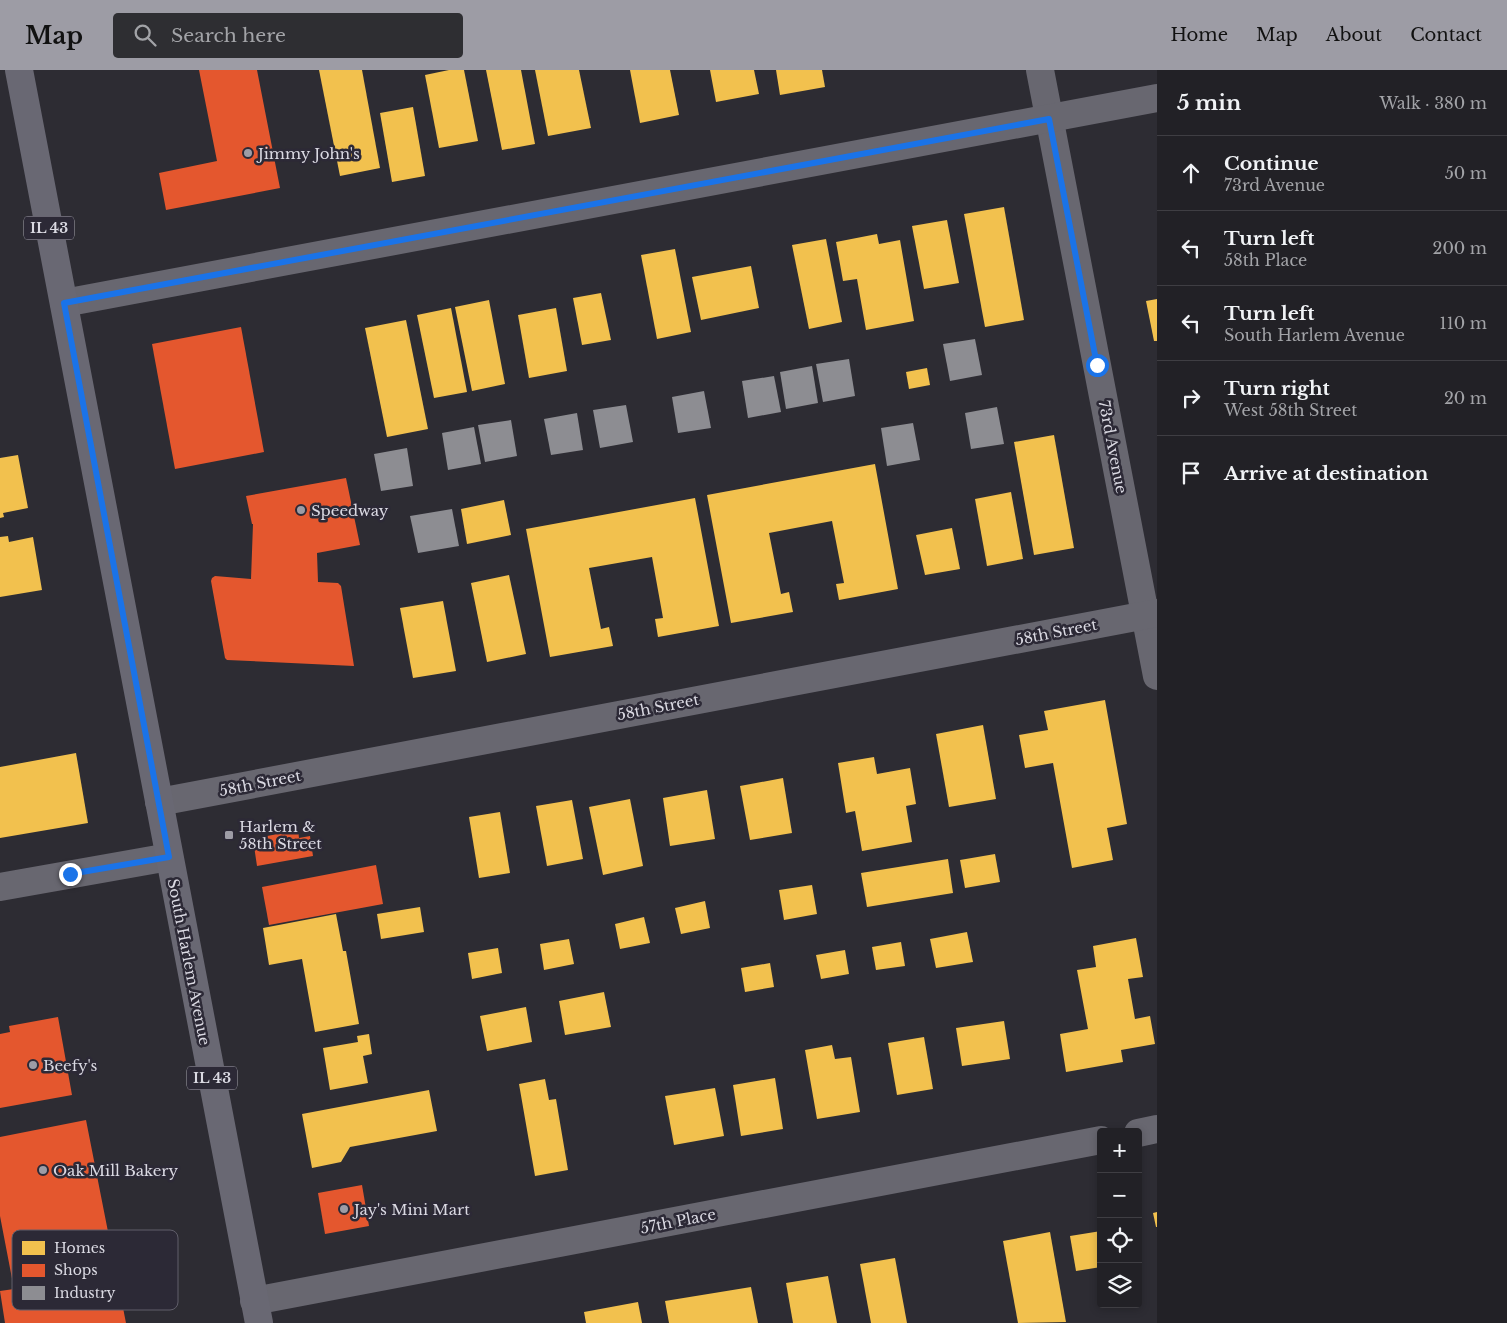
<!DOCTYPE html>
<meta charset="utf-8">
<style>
body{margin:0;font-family:"Libre Baskerville",serif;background:#2e2e32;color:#f1f3f6}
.controls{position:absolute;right:15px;bottom:15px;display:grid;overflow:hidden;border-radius:5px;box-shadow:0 2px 8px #0003}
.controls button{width:45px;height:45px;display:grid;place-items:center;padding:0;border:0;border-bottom:1px solid #3f3e43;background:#222126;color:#f1f3f6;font:25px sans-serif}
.stop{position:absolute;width:15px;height:15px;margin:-11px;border:4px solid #1a73e8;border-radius:50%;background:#fff}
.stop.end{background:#1a73e8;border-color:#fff;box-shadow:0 1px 5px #0008}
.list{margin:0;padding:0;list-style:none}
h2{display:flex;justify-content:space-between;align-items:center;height:65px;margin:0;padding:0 20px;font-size:21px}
h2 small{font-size:16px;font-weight:400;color:#a2a3a7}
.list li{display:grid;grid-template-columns:32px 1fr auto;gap:15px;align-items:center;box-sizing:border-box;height:75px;padding:0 20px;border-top:1px solid #3f3e43}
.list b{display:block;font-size:19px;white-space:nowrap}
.list p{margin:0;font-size:16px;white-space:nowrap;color:#a2a3a7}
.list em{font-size:16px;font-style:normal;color:#a2a3a7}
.icon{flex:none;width:28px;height:28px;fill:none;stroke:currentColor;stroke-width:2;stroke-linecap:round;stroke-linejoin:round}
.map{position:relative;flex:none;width:1157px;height:1253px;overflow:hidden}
header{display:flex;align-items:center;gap:30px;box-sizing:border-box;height:70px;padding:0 25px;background:#9d9ca5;color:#111}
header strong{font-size:24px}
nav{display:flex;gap:28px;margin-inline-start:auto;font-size:18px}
.search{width:350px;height:45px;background:#2e2e32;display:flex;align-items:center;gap:12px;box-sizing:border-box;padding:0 18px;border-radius:5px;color:#a2a3a7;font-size:19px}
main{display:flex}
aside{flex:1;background:#222126}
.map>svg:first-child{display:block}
.homes{fill:#f2c14e}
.shops{fill:#e4572e}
.industry{fill:#8d8d92}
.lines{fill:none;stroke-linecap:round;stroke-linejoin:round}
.minor{stroke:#686770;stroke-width:28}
.major{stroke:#696873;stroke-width:28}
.route{stroke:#1a73e8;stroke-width:6}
.poi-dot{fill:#9d9ca5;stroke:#2c2936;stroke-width:2}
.labels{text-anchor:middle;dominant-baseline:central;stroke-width:5;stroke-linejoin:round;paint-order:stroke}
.shield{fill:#2c2936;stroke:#a6a4ae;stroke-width:1}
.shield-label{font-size:14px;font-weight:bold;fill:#dad9e2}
.poi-label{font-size:15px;fill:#dad9e2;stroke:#2c2936;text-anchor:start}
.street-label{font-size:15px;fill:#dad9e2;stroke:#2c2936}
.key{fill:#2c2936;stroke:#605e6a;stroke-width:1}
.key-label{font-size:14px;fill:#dad9e2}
</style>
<header>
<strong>Map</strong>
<div class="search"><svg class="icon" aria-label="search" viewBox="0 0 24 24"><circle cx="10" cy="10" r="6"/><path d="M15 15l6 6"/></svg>Search here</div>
<nav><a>Home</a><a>Map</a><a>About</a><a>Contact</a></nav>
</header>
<main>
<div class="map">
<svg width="1157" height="1253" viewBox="0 0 1157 1253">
<rect width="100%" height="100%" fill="#2d2c33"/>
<g class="homes">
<path d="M 319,0 L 362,0 L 380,98 L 340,106 Z"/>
<path d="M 449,0 L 464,0 L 478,71 L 439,78 L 425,5 Z"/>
<path d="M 486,0 L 521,0 L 535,74 L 502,80 Z"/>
<path d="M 535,0 L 579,0 L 591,58 L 548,66 Z"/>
<path d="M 630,0 L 670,0 L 679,45 L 640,53 Z"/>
<path d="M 710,0 L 754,0 L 759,24 L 716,32 Z"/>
<path d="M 776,0 L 822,0 L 825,17 L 780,25 Z"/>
<path d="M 413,37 L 425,106 L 392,112 L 380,43 Z"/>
<path d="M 1004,137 L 1024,250 L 985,257 L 964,144 Z"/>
<path d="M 947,150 L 959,213 L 924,219 L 912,156 Z"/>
<path d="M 877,164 L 879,174 L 900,170 L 914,251 L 866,260 L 857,209 L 843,211 L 836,172 Z"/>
<path d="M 826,169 L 842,252 L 809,259 L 792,175 Z"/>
<path d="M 675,179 L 691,262 L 657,269 L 641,185 Z"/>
<path d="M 751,196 L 759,238 L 701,250 L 692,207 Z"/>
<path d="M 601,223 L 611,270 L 582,275 L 573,228 Z"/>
<path d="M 1157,229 L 1157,271 L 1154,271 L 1146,231 Z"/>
<path d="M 489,230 L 505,314 L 472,321 L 455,237 Z"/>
<path d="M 451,238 L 467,322 L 434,328 L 417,245 Z"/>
<path d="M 556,238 L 567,301 L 529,308 L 518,245 Z"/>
<path d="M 406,250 L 428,359 L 387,367 L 365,258 Z"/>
<path d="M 927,298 L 930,315 L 909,319 L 906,302 Z"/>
<path d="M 1054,365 L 1074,478 L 1034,485 L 1014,372 Z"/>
<path d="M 18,385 L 28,438 L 3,443 L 4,447 L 0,448 L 0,388 Z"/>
<path d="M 875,394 L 898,519 L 839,530 L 836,514 L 844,513 L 832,451 L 769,463 L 781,524 L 789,522 L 793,542 L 731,553 L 707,425 Z"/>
<path d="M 1011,422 L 1023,489 L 987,496 L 975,429 Z"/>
<path d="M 695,428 L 719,556 L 658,567 L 655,549 L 663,548 L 652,487 L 589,498 L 601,559 L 609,557 L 613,576 L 550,587 L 526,459 Z"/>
<path d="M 504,430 L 511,465 L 467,474 L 461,439 Z"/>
<path d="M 952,458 L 960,499 L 925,505 L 916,465 Z"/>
<path d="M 8,466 L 9,472 L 33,467 L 42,520 L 0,527 L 0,467 Z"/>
<path d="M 509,505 L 526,584 L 487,592 L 471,513 Z"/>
<path d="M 443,531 L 456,601 L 413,608 L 400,538 Z"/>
<path d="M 1105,630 L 1127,754 L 1107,758 L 1113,790 L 1072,798 L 1053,693 L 1025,698 L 1019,665 L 1048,660 L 1044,641 Z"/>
<path d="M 983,655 L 996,729 L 949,737 L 936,664 Z"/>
<path d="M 76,683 L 88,753 L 0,768 L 0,697 Z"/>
<path d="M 874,687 L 877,704 L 910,698 L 916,734 L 906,736 L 912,772 L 862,781 L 855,741 L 846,743 L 838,693 Z"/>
<path d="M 783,708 L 792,763 L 750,770 L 740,716 Z"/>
<path d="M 707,720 L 715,769 L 670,776 L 663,728 Z"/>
<path d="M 630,729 L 643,796 L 603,805 L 589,737 Z"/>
<path d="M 572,730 L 583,789 L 547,796 L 536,736 Z"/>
<path d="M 500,742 L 510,803 L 479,808 L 469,747 Z"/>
<path d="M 995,784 L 1000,812 L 965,818 L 960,790 Z"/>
<path d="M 948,789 L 953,823 L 867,837 L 861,803 Z"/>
<path d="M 812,815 L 817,844 L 784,850 L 779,820 Z"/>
<path d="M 705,831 L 710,858 L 681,864 L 675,838 Z"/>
<path d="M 420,837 L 424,862 L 381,869 L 377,844 Z"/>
<path d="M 336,844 L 343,881 L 346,881 L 359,954 L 315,962 L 302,889 L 269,895 L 263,858 Z"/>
<path d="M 644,847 L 650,873 L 620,879 L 615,854 Z"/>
<path d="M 967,862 L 973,892 L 936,898 L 930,869 Z"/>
<path d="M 1136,868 L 1143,907 L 1128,909 L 1135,949 L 1150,946 L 1155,974 L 1121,980 L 1123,992 L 1066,1002 L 1060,964 L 1088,959 L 1077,900 L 1096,897 L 1093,876 Z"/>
<path d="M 569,869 L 574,894 L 544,900 L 540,874 Z"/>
<path d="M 901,872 L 905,896 L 876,900 L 872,877 Z"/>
<path d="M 498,878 L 502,903 L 472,909 L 468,883 Z"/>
<path d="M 845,880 L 849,904 L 821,909 L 816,885 Z"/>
<path d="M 770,893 L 774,917 L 745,922 L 741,898 Z"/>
<path d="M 604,922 L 611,957 L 565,965 L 559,931 Z"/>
<path d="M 526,937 L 532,972 L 487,981 L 480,946 Z"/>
<path d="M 1004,951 L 1010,989 L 962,996 L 956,958 Z"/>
<path d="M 369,964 L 372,984 L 363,986 L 368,1013 L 330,1020 L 323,978 L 358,972 L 357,966 Z"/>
<path d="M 924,967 L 933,1019 L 897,1025 L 888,973 Z"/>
<path d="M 832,975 L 835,989 L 851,987 L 860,1042 L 817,1049 L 805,980 Z"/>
<path d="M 775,1008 L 783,1059 L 741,1066 L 733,1015 Z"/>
<path d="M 545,1009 L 549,1030 L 556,1029 L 568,1100 L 535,1106 L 519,1014 Z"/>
<path d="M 715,1018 L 724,1066 L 674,1075 L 665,1026 Z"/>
<path d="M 429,1020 L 437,1061 L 350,1077 L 341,1092 L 312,1098 L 302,1044 Z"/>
<path d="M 1157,1142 L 1157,1157 L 1156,1157 L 1153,1143 Z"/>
<path d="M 1101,1161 L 1101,1197 L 1076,1201 L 1070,1166 Z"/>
<path d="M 1050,1162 L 1066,1252 L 1018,1253 L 1003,1171 Z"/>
<path d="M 895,1188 L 907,1253 L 871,1253 L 860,1194 Z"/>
<path d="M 828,1206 L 837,1253 L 793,1253 L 786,1213 Z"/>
<path d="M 751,1217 L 758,1253 L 669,1253 L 665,1231 Z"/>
<path d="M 638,1232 L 642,1253 L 586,1253 L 584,1242 Z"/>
</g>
<g class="shops">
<path d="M 199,0 L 257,0 L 280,118 L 166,140 L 159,103 L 217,91 Z"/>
<path d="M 241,257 L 264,382 L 175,399 L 152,274 Z"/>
<path d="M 346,408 L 360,475 L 317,483 L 318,512 L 338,513 L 341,516 L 354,596 L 227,590 L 225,588 L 211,511 L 212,508 L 215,506 L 251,509 L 253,454 L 252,454 L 246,426 Z"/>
<path d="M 298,760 L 299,768 L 310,766 L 313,786 L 257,796 L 254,776 L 258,776 L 257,768 Z"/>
<path d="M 376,795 L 383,834 L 269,855 L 262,817 Z"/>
<path d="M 58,947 L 72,1025 L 0,1038 L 0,964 L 10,962 L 9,956 Z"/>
<path d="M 86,1050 L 126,1253 L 5,1253 L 0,1221 L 14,1219 L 0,1146 L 0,1067 Z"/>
<path d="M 362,1115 L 369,1156 L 325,1164 L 318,1123 Z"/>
</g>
<g class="industry">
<path d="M 975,269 L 982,305 L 950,311 L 943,274 Z"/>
<path d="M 849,289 L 855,326 L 823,332 L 816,294 Z"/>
<path d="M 812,296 L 818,333 L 786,339 L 780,302 Z"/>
<path d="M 774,306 L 781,342 L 748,348 L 742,311 Z"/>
<path d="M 704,321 L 711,358 L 678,363 L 672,327 Z"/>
<path d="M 626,335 L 633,372 L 600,378 L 593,340 Z"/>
<path d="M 997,337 L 1004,374 L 971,379 L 965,343 Z"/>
<path d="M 577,343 L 583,380 L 551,385 L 544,349 Z"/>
<path d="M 511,350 L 517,386 L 485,392 L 478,355 Z"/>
<path d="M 913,353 L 920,390 L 887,396 L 881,358 Z"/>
<path d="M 474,357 L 481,394 L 448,400 L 442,363 Z"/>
<path d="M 407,378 L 413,416 L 381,421 L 374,384 Z"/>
<path d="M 452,439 L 459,476 L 418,483 L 410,446 Z"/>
</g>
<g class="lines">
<g class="minor">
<path d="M 1040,0 L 1157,606"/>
<path d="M 64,233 L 1157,28"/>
<path d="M 159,732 L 1157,543"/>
<path d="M 0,817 L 169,787"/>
<path d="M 1138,1063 L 1157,1059"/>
<path d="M 254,1231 L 1101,1070"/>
</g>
<path class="major" d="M 19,0 L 259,1253"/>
</g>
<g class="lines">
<path class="route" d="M 70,804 L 169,787 L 64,233 L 1049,49 L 1097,295"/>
</g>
<g class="poi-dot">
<circle cx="248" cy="83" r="5"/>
<circle cx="301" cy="440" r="5"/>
<rect x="224" y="760" width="10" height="10" rx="2.5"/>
<circle cx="33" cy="995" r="5"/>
<circle cx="43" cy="1100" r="5"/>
<circle cx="344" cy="1139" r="5"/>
</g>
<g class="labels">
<g class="shield">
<rect x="24" y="146.5" width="50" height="23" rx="4"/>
<rect x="187" y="996.5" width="50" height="23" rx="4"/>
</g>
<g class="shield-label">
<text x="49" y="158">IL 43</text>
<text x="212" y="1008">IL 43</text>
</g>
<g class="poi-label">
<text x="258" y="83">Jimmy John's</text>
<text x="311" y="440">Speedway</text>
<text x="239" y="756">Harlem &amp;<tspan x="239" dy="17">58th Street</tspan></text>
<text x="43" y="995">Beefy's</text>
<text x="53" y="1100">Oak Mill Bakery</text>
<text x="354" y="1139">Jay's Mini Mart</text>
</g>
<g class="street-label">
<text transform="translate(1113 377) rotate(79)">73rd Avenue</text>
<text transform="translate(1056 562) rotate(-11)">58th Street</text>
<text transform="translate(658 637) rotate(-11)">58th Street</text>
<text transform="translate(260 713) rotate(-11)">58th Street</text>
<text transform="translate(189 892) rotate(79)">South Harlem Avenue</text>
<text transform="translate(678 1151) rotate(-11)">57th Place</text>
</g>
</g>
<rect x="12" y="1160" width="166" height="80" rx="8" class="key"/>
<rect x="22" y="1171" width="23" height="14" fill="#f2c14e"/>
<rect x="22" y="1194" width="23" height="13" fill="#e4572e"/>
<rect x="22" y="1216" width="23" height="14" fill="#8d8d92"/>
<g class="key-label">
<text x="54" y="1183">Homes</text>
<text x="54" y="1205">Shops</text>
<text x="54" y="1228">Industry</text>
</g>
</svg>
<div class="controls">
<button>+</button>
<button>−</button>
<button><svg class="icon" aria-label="locate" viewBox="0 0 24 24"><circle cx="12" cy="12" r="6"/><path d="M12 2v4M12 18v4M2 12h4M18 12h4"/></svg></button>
<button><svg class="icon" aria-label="layers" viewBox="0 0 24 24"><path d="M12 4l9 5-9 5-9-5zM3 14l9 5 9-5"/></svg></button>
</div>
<div class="stop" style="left:1097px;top:295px"></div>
<div class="stop end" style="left:70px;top:804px"></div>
</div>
<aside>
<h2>5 min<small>Walk · 380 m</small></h2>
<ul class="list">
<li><svg class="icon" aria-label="ahead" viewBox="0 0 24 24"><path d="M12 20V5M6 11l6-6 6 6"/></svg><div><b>Continue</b><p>73rd Avenue</p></div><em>50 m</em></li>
<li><svg class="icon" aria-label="left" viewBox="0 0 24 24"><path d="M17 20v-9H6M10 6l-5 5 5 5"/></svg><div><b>Turn left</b><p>58th Place</p></div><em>200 m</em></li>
<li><svg class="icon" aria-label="left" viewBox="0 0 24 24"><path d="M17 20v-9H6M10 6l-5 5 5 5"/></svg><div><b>Turn left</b><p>South Harlem Avenue</p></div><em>110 m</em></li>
<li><svg class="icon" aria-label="right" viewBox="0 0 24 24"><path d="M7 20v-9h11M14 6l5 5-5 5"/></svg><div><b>Turn right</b><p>West 58th Street</p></div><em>20 m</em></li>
<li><svg class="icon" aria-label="arrive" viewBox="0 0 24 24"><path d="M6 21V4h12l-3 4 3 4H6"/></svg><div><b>Arrive at destination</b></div></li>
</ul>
</aside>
</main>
